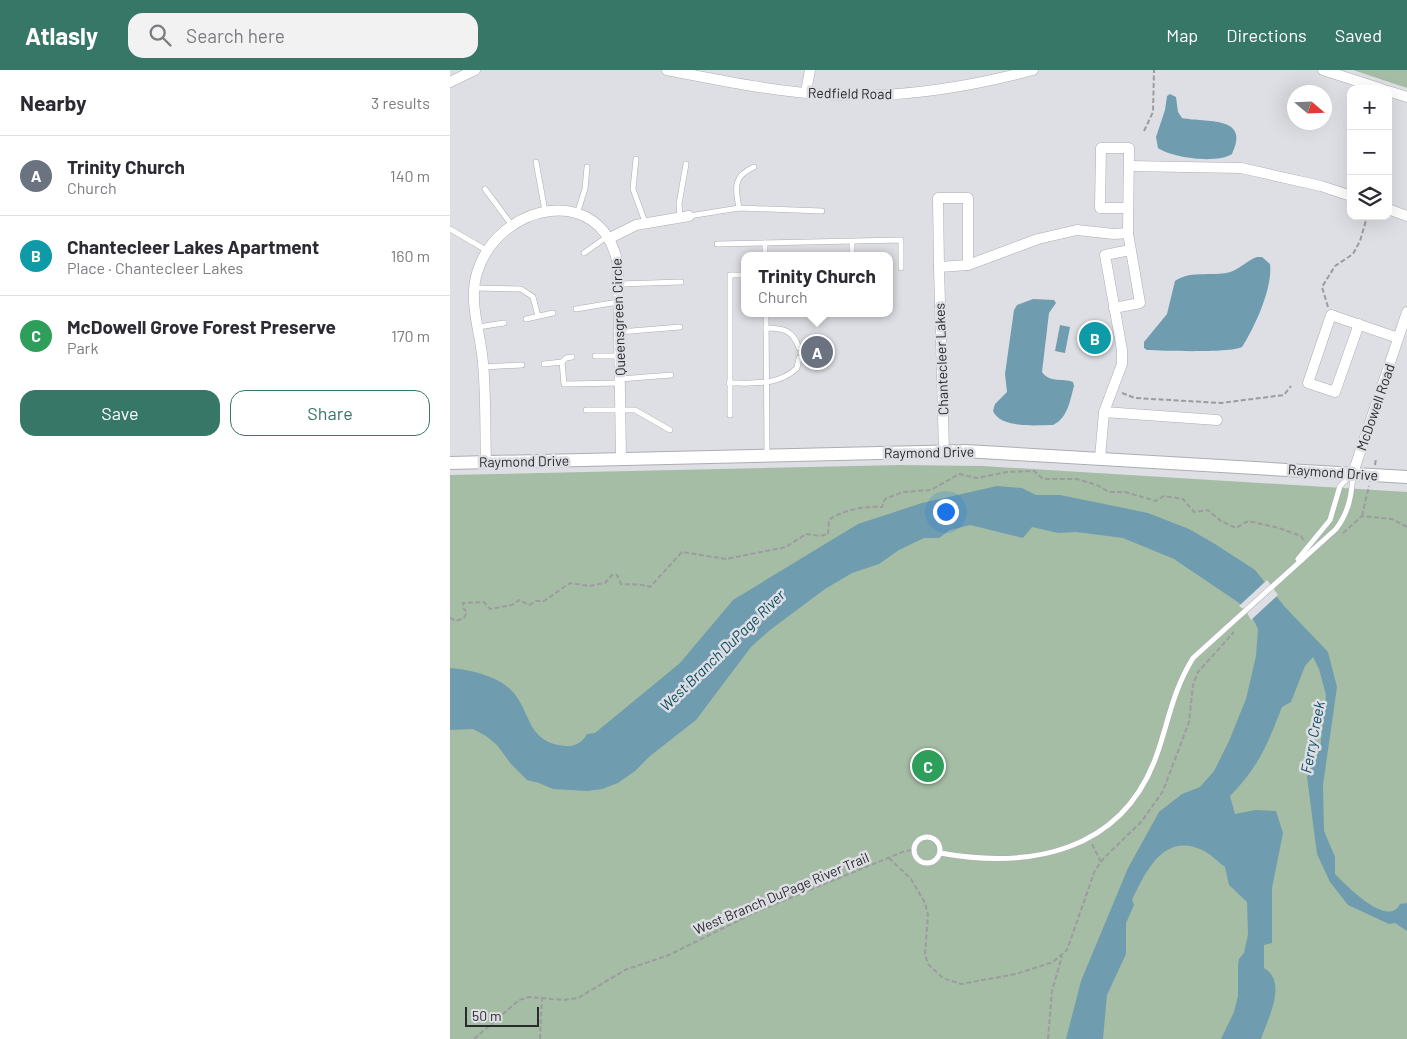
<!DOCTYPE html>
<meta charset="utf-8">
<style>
body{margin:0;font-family:Barlow,sans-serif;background:#f2f2f3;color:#2b2b33}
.controls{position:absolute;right:15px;top:15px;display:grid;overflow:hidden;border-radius:10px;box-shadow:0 5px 20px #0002}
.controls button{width:45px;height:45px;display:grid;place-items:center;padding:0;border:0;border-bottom:1px solid #e1e1e2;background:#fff;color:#2b2b33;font:25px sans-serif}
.compass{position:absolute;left:837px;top:15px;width:45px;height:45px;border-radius:50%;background:#fff;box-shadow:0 5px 20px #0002;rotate:109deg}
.scale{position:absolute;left:15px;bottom:12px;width:74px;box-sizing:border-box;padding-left:5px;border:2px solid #2a2a2c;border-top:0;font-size:14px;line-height:18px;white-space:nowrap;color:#2a2a2c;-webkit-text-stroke:4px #dedfe4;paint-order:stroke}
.you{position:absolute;left:495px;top:441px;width:18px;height:18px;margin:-12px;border:4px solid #fff;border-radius:50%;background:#1a73e8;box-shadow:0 0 0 8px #1a73e833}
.badge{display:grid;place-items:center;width:32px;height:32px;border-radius:50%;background:#367768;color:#fff;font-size:16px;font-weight:700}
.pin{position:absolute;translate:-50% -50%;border:2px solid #fff;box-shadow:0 1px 5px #0006}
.popup{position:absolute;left:291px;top:182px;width:152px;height:65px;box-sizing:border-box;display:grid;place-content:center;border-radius:10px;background:#fff;filter:drop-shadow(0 1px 4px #0005);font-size:16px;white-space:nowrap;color:#7c7c81}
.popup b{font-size:19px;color:#2b2b33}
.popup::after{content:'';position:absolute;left:50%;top:100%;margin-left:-10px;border:10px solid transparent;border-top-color:#fff}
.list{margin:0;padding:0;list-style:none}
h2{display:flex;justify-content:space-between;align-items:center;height:65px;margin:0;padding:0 20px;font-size:21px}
h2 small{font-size:16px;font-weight:400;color:#7c7c81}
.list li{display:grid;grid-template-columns:32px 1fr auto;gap:15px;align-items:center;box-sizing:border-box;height:80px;padding:0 20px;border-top:1px solid #e1e1e2}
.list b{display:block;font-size:19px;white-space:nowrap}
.list p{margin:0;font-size:16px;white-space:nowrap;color:#7c7c81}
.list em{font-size:16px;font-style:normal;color:#7c7c81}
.actions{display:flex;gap:10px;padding:15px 20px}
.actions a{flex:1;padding:11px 0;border:1px solid #367768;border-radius:15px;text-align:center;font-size:18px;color:#367768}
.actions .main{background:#367768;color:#fff}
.icon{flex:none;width:28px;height:28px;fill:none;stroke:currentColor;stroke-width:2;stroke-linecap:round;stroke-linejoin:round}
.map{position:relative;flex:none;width:957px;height:969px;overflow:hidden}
header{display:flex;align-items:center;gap:30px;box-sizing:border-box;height:70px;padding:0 25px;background:#367768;color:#fff}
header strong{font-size:24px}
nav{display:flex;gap:28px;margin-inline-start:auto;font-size:18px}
.search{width:350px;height:45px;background:#f2f2f3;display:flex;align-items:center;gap:12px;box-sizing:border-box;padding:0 18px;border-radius:15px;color:#7c7c81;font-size:19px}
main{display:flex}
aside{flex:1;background:#fff}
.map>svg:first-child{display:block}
.green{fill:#a5bda4}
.water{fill:#6f9daf}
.pier{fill:#dedfe4}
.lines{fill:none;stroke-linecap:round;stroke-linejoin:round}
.service-casing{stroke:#acadb2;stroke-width:6}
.minor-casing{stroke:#acadb2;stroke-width:11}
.tertiary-casing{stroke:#acadb2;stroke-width:14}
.path{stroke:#9c9ca0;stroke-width:2;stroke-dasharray:5 2.5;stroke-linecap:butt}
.service{stroke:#fff;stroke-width:5}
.minor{stroke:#fff;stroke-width:10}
.tertiary{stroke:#fff;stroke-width:12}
.labels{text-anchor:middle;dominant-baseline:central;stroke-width:5;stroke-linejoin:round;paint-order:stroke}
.street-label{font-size:14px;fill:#2a2a2c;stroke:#dedfe4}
.water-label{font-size:15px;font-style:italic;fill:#094b5f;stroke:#dedfe4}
</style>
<header>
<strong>Atlasly</strong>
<div class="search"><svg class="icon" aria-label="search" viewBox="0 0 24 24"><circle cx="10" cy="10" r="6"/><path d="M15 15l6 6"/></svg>Search here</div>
<nav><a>Map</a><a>Directions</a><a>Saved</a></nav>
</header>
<main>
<aside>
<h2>Nearby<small>3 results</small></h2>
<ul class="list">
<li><span class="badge" style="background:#6b7280">A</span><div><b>Trinity Church</b><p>Church</p></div><em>140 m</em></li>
<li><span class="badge" style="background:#0f9aa8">B</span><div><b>Chantecleer Lakes Apartment</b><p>Place · Chantecleer Lakes</p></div><em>160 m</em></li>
<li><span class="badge" style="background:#2e9e5b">C</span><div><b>McDowell Grove Forest Preserve</b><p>Park</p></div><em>170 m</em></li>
</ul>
<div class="actions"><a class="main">Save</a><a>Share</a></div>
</aside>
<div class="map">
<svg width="957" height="969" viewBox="0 0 957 969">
<rect width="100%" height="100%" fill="#dedfe4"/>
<g class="green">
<path d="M 903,0 L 957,0 L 957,18 Z"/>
<path d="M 451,395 L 533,396 L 957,422 L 957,969 L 0,969 L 0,405 Z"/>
</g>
<g class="water">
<path d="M 720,24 L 726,27 L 728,42 L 732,48 C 756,53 801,45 782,84 C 767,94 723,88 708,78 L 706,67 L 715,40 L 717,26 Z"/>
<path d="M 807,187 L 812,187 L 820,194 C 823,217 805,257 792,277 C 781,283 714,281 697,280 L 694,278 L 694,272 L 717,244 L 725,211 C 742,199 765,208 783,201 C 792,197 798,190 807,187 Z"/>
<path d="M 583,229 L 604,230 L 606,233 L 599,243 L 592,302 C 600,313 612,308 623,312 L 624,316 C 620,330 618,348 603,355 C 587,355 551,359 543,341 L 545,334 L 557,322 L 555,304 L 564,240 L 567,235 Z"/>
<path d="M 610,255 L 620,257 L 615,283 L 605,281 Z"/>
<path d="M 547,416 L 572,418 L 586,425 L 610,425 L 664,436 L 698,443 L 739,459 L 765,474 L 805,500 L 835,537 L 878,582 L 887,617 L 873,715 L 874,761 L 885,787 L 885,804 C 896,815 938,859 950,834 L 957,833 L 957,861 L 945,853 L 939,854 L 898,835 L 880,812 L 867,784 L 857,707 L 870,679 L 876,625 L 869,599 L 863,587 L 855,596 L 841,632 L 832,637 C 817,675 810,695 780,726 L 785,744 L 805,740 L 826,741 L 833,763 L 822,818 L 822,873 L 814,875 L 814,898 C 838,912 818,948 811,969 L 771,969 L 784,942 L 788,926 L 788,895 L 789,889 L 794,883 L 798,864 L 797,832 L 779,815 L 775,797 C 768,792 762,785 754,781 C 715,761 696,800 682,830 L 684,835 L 676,853 L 676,884 L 657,925 L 653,969 L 616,969 L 631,911 L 678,798 L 709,742 L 732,724 L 750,717 L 764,701 L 779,671 L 796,629 L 806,586 L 808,559 L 798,539 L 724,489 L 673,468 L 626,462 L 608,463 L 582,457 L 573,468 L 520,455 L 500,460 L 489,468 L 474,468 L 449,480 L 429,494 L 402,503 L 375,519 L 320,560 L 301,577 L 246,650 L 200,686 L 185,701 L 168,713 L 152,719 L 137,721 L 103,719 L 89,713 L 77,710 L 61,694 L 47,675 L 36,666 L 23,659 L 0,660 L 0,598 C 18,599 47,606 60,619 C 82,640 75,672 115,676 C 125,677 133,672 137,664 L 145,663 L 230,593 L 283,530 L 408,454 L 472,433 Z"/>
</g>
<path class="pier" d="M 817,510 L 828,525 L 801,550 L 796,541 L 789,536 Z"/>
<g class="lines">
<defs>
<g id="service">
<path d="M 186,89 L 183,119 L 195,152"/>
<path d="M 86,92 L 95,141"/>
<path d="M 35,119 L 61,154"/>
<path d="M 289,138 C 285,118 283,106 304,97"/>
<path d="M 127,144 L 135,119 L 137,97"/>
<path d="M 239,146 L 289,138 L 372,141"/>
<path d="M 230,147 L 229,134 L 236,94"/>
<path d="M 0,159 L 36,180"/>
<path d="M 402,172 L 402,186"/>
<path d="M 315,173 L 315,186"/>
<path d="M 267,174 L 451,170 L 451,198"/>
<path d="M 134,183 L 158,166"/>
<path d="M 169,214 L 231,212"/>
<path d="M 24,218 L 71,219 L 83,227 L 88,246"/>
<path d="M 126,239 L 168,232"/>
<path d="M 316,243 L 317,385"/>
<path d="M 76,249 L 103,243"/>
<path d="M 28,257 L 54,253"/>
<path d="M 316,258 C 333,258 343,260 349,278"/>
<path d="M 169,262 L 230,257"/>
<path d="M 145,286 L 169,286"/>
<path d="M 112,292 L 116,288 L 122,287"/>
<path d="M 94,294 L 112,292 L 114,314 L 170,313"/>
<path d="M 33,297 L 72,295"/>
<path d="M 170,309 L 221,305"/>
<path d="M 279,313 C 304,313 328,316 347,298 L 349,288"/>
<path d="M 136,340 L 185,340 L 220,360"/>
<path d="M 280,345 L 280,205 L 294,205"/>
<path d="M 848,489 L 880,450 L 890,416 L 901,405"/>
<circle cx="477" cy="780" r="13"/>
<path d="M 490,783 C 579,799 671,783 706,687 C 719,651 722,622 743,588 L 886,459 C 899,442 902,424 903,403"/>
</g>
<g id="minor">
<path d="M 217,0 C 274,11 330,23 387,25 C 453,28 519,17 583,0"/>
<path d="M 873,0 L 932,19"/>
<path d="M 0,12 L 25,0"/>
<path d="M 938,21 L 957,27"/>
<path d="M 356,22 L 360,0"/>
<path d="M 679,96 L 791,98 L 871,116 L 901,126"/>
<path d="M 938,139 L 957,146"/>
<path d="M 160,168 L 186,155 L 239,146"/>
<path d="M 489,197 L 488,128 L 518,128 L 518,195"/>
<path d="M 664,238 L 690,233 L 678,163 L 679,78 L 651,78 L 650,138 L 678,138"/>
<path d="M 909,254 L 885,322 L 858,313 L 881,245 L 948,268"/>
<path d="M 654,342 L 767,350"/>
<path d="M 494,381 L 489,197 L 518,195 L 588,169 L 627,160 L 664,164 L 678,163"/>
<path d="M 650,388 L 654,342 L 672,294 L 672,280 L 655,185 L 680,180"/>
<path d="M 36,392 C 35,359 36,326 33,293 C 31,264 18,232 27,203 C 48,132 154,111 168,196 L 171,389"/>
<path d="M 903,403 L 957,242"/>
</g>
<path id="tertiary" d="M 0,393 L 515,381 L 957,407"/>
</defs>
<use href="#service" class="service-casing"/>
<use href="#minor" class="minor-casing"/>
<use href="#tertiary" class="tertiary-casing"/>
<g class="path">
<path d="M 694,61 L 703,42 L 704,0"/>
<path d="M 878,237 L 872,217 L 885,196 L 903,184 L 910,171 L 917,147"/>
<path d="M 672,323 L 685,328 L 771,333 L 834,325 L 841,316"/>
<path d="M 925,395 L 926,389"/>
<path d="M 912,446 L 919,416"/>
<path d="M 893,463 L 912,446 L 942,449 L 957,457"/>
<path d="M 0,548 L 6,551 L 14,548 L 17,542 L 13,538 L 13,533 L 34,532 L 40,539 L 62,535 L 69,530 L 79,535 L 86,531 L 94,531 L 120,513 L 139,516 L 155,513 L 162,505 L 167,505 L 171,514 C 182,515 189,513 200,517 L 232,482 L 276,489 L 336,477 L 356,464 L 370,466 L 378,464 L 379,450 C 392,440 415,436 432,437 L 435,429 L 453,422 L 481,420 L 509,404 L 527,408 L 557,402 L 584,401 L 593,409 L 627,409 L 647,415 L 659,422 L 675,422 L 706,431 L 714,426 L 733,429 L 744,442 L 758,440 L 771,451 L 786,458 L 798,451 L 829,458 L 851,466 L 854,471"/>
<path d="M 642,774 L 651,792"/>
<path d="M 439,788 L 461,809 L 475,833 L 478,845 L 475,884 L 478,894 L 493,908 L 511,914 L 566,904 L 603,892 L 617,880 L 645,800 L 654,788 L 692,751 L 713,721 L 739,652 L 743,615 L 748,602 L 784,562"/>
<path d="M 24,969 L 69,930 L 79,927 L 114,930 L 128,928 L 175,900 L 219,885 L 306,842 L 455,781 L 465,780"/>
<path d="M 90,969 L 92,927"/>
<path d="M 598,969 L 602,921 L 612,886"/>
</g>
<use href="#service" class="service"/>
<use href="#minor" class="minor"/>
<use href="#tertiary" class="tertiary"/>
</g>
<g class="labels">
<g class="street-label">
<text transform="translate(400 23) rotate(1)">Redfield Road</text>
<text transform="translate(168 247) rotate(-92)">Queensgreen Circle</text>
<text transform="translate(491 289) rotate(-92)">Chantecleer Lakes</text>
<text transform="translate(925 337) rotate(-71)">McDowell Road</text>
<text transform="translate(479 382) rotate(-1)">Raymond Drive</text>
<text transform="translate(74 391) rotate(-1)">Raymond Drive</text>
<text transform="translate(883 402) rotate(4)">Raymond Drive</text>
<text transform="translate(331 823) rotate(-23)">West Branch DuPage River Trail</text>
</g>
<g class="water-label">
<text transform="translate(272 580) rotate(-44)">West Branch DuPage River</text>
<text transform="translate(862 667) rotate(-79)">Ferry Creek</text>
</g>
</g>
</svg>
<div class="controls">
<button>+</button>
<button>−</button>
<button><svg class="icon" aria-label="layers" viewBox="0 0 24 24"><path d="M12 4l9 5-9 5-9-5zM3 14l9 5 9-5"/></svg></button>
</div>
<svg class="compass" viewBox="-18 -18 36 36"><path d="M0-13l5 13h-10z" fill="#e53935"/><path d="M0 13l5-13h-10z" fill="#7c7c81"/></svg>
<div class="scale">50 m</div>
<div class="you"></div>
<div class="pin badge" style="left:367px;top:282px;background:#6b7280">A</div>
<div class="popup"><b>Trinity Church</b>Church</div>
<div class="pin badge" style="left:645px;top:268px;background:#0f9aa8">B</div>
<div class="pin badge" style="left:478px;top:696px;background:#2e9e5b">C</div>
</div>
</main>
